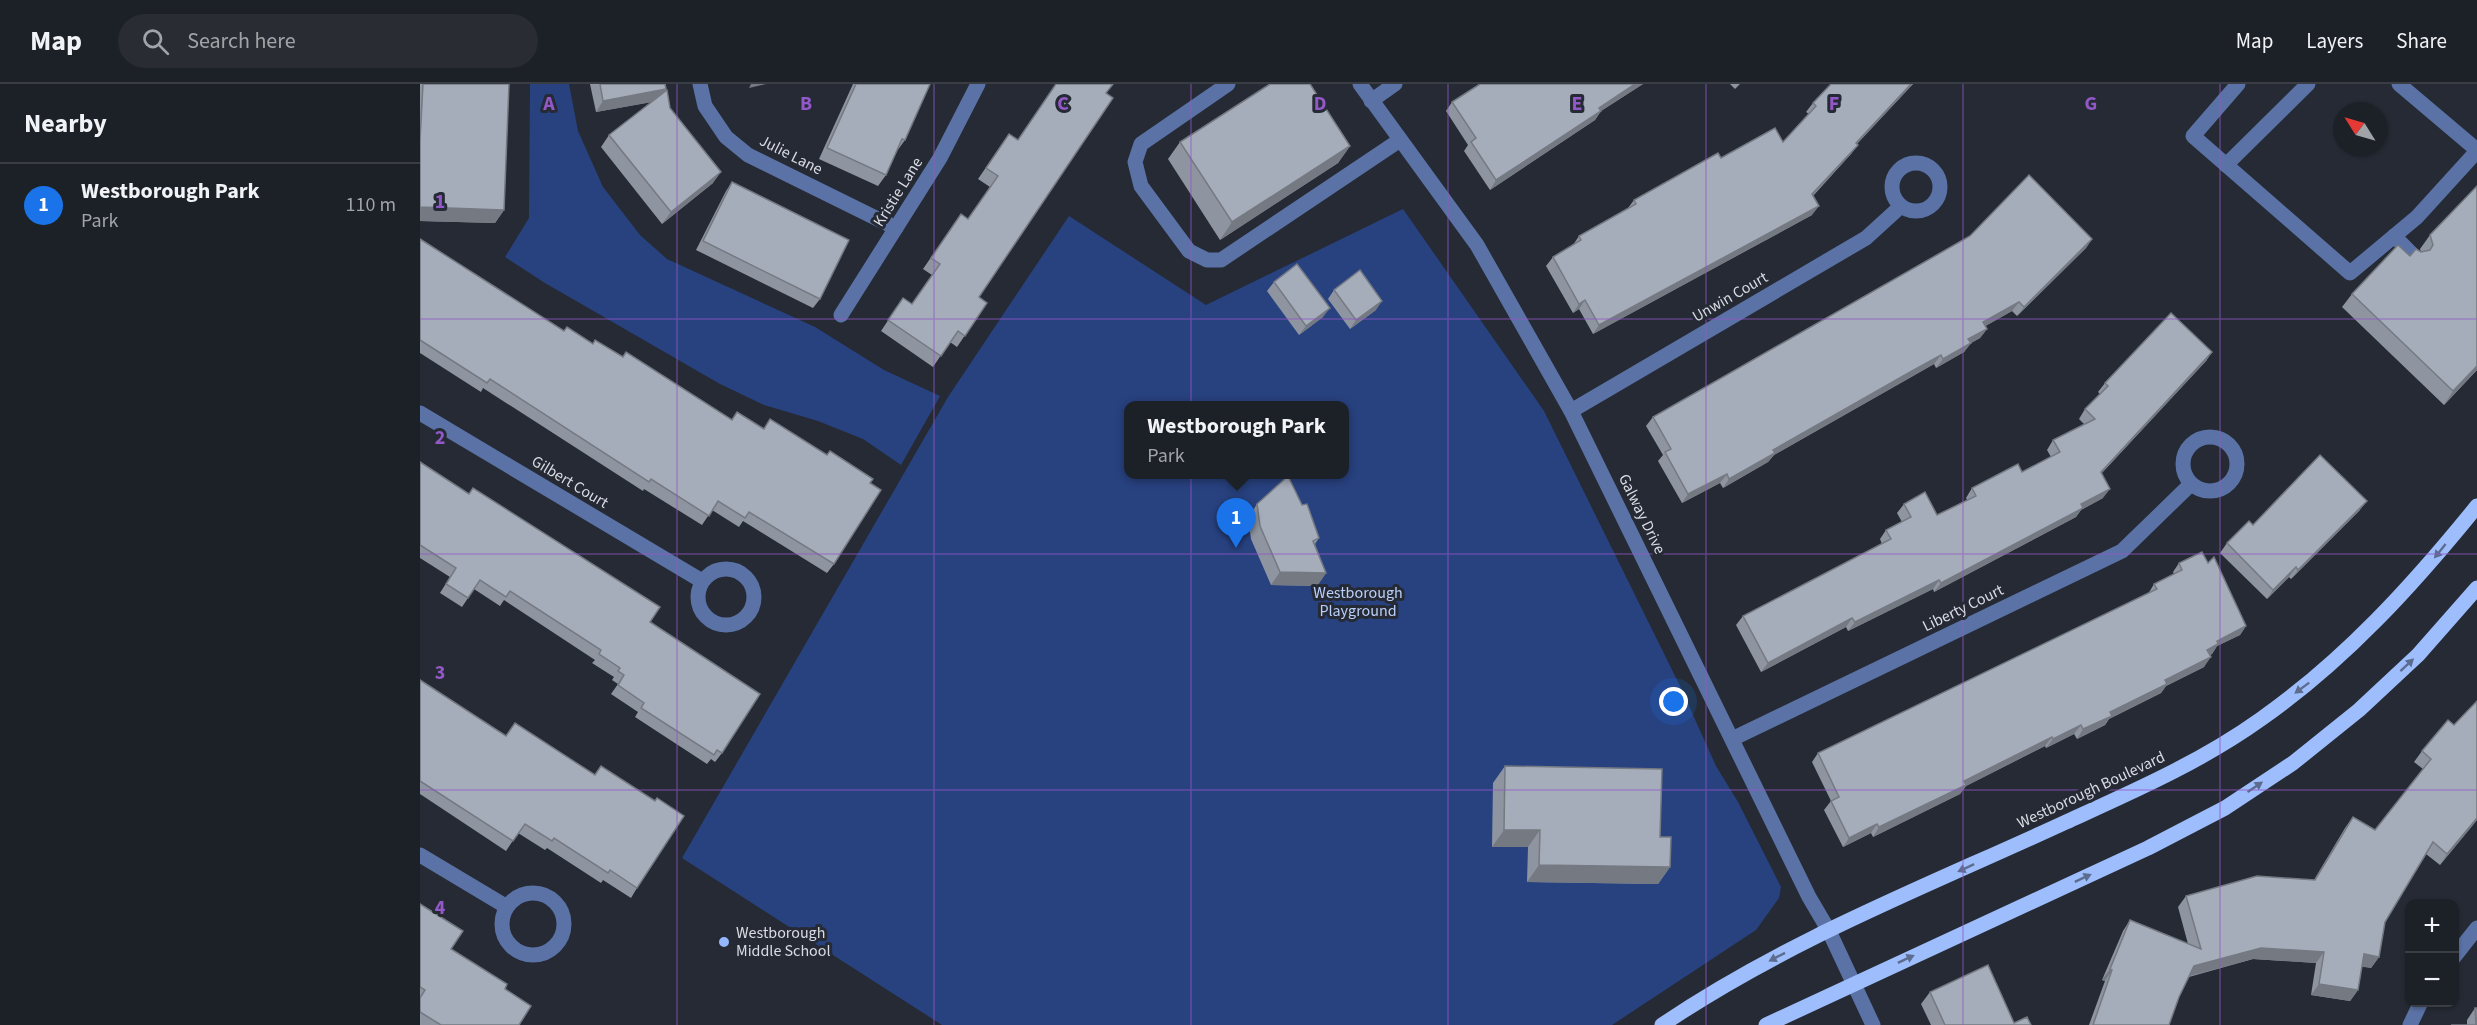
<!DOCTYPE html>
<meta charset="utf-8">
<style>
body{margin:0;font-family:"Source Sans 3",sans-serif;background:#292d33;color:#f1f3f6}
.controls{position:absolute;right:18px;bottom:18px;display:grid;overflow:hidden;border-radius:12px;box-shadow:0 2px 4px #0004}
.controls button{width:54px;height:54px;display:grid;place-items:center;padding:0;border:0;border-bottom:2px solid #3a3e44;background:#1c2027;color:#f1f3f6;font:30px sans-serif}
.compass{position:absolute;left:1913px;top:18px;width:54px;height:54px;border-radius:50%;background:#1c2027;box-shadow:0 2px 4px #0004;rotate:307deg}
.you{position:absolute;left:1254px;top:618px;width:21px;height:21px;margin:-15px;border:4px solid #fff;border-radius:50%;background:#1a73e8;box-shadow:0 0 0 9px #1a73e833}
.badge{display:grid;place-items:center;width:39px;height:39px;border-radius:50%;background:#1a73e8;color:#fff;font-size:20px;font-weight:700}
.pin{position:absolute;translate:-50% -50px;filter:drop-shadow(0 2px 3px #0008)}
.pin::after{content:'';position:absolute;top:32px;width:21px;height:18px;background:inherit;clip-path:polygon(0 0,100% 0,50% 100%)}
.popup{position:absolute;left:704px;top:317px;width:225px;height:78px;box-sizing:border-box;display:grid;place-content:center;border-radius:12px;background:#1c2027;filter:drop-shadow(0 2px 4px #0005);font-size:20px;white-space:nowrap;color:#a0a3a7}
.popup b{font-size:22px;color:#f1f3f6}
.popup::after{content:'';position:absolute;left:50%;top:100%;margin-left:-12px;border:12px solid transparent;border-top-color:#1c2027}
.list{margin:0;padding:0;list-style:none}
h2{display:flex;justify-content:space-between;align-items:center;height:78px;margin:0;padding:0 24px;font-size:26px}
h2 small{font-size:20px;font-weight:400;color:#a0a3a7}
.list li{display:grid;grid-template-columns:39px 1fr auto;gap:18px;align-items:center;box-sizing:border-box;height:84px;padding:0 24px;border-top:2px solid #3a3e44}
.list b{display:block;font-size:22px;white-space:nowrap}
.list p{margin:0;font-size:20px;white-space:nowrap;color:#a0a3a7}
.list em{font-size:20px;font-style:normal;color:#a0a3a7}
.icon{flex:none;width:33px;height:33px;fill:none;stroke:currentColor;stroke-width:2;stroke-linecap:round;stroke-linejoin:round}
.map{position:relative;flex:none;width:2057px;height:941px;overflow:hidden}
header{display:flex;align-items:center;gap:36px;box-sizing:border-box;height:84px;padding:0 30px;background:#1c2027;border-bottom:2px solid #3a3e44}
header strong{font-size:28px}
nav{display:flex;gap:33px;margin-inline-start:auto;font-size:21px}
.search{width:420px;height:54px;background:#292d33;display:flex;align-items:center;gap:15px;box-sizing:border-box;padding:0 21px;border-radius:33px;color:#a0a3a7;font-size:22px}
main{display:flex}
aside{flex:1;background:#1c2027}
.map>svg:first-child{display:block}
.green{fill:#284280;fill-rule:evenodd}
.lines{fill:none;stroke-linecap:round;stroke-linejoin:round}
.minor{stroke:#5a72a5;stroke-width:15}
.major{stroke:#9ebdfc;stroke-width:15}
.wall{fill:#8f95a0}
.shaded-wall{fill:#747982}
.building{fill:#a6adba;stroke:#747982;stroke-width:1.5}
.oneway{fill:#5b6c8e}
.grid{fill:none;stroke:#9258c8;stroke-width:1.5;stroke-opacity:0.55}
.poi-dot{fill:#95b6fd;stroke:#252a34;stroke-width:2}
.labels{text-anchor:middle;dominant-baseline:central;stroke-width:6;stroke-linejoin:round;paint-order:stroke}
.street-label{font-size:16px;fill:#d8dbe2;stroke:#252a34}
.park-label{font-size:16px;fill:#bacff9;stroke:#252a34}
.poi-label{font-size:16px;fill:#d8dbe2;stroke:#252a34;text-anchor:start}
.grid-label{font-size:20px;text-anchor:middle;font-weight:bold;fill:#9258c8;stroke:#252a34;stroke-width:6;stroke-linejoin:round;paint-order:stroke}
</style>
<header>
<strong>Map</strong>
<div class="search"><svg class="icon" aria-label="search" viewBox="0 0 24 24"><circle cx="10" cy="10" r="6"/><path d="M15 15l6 6"/></svg>Search here</div>
<nav><a>Map</a><a>Layers</a><a>Share</a></nav>
</header>
<main>
<aside>
<h2>Nearby<small></small></h2>
<ul class="list">
<li><span class="badge">1</span><div><b>Westborough Park</b><p>Park</p></div><em>110 m</em></li>
</ul>
</aside>
<div class="map">
<svg width="2057" height="941" viewBox="0 0 2057 941">
<rect width="100%" height="100%" fill="#252a34"/>
<g class="green">
<path d="M 110,0 L 149,0 L 158,47 L 183,103 L 220,151 L 247,175 L 395,243 L 464,286 L 520,312 L 481,381 L 443,355 L 398,337 L 344,321 L 300,300 L 125,199 L 85,173 L 109,134 Z"/>
<path d="M 983,125 L 1124,327 L 1260,602 L 1296,682 L 1318,718 L 1361,803 L 1359,814 L 1336,846 L 1192,941 L 522,941 L 262,774 L 528,313 L 649,132 L 786,221 ZM 708,322 L 924,322 L 924,390 L 708,390 Z"/>
</g>
<g class="lines">
<g class="minor">
<path d="M 280,0 L 285,22 L 306,53 L 328,71 L 476,144"/>
<path d="M 808,0 L 721,60 L 715,78 L 721,102 L 769,167 L 787,176 L 801,176 L 980,56"/>
<path d="M 940,0 L 1057,161 L 1151,327 L 1389,813 L 1409,847 L 1453,941"/>
<path d="M 1818,0 L 1773,52 L 1930,189 L 1997,133 L 2057,67"/>
<path d="M 1979,0 L 2057,66"/>
<path d="M 951,17 L 975,0"/>
<circle cx="1496" cy="103" r="24"/>
<path d="M 1806,81 L 1888,0"/>
<path d="M 1974,152 L 1994,172"/>
<path d="M 421,231 L 520,74 L 558,0"/>
<path d="M 1151,327 L 1446,154 L 1480,123"/>
<path d="M 0,329 L 282,497"/>
<circle cx="1790" cy="380" r="27"/>
<circle cx="306" cy="513" r="28"/>
<path d="M 1312,655 L 1702,467 L 1771,400"/>
<path d="M 0,771 L 87,823"/>
<circle cx="113" cy="840" r="31"/>
<path d="M 2034,873 L 2057,844"/>
<path d="M 1990,941 L 2001,918"/>
</g>
<g class="major">
<path d="M 1242,941 C 1367,856 1510,801 1646,738 C 1712,708 1781,678 1841,635 C 1925,576 1993,501 2057,422"/>
<path d="M 1346,941 L 1728,764 L 1805,724 L 1873,679 L 1939,626 L 1998,571 L 2057,504"/>
</g>
</g>
<g class="wall">
<path d="M 0,0 L 89,0 L 84,126 L 75,139 L 0,137 Z"/>
<path d="M 170,0 L 245,0 L 250,24 L 293,99 L 242,140 L 181,63 L 189,51 L 231,18 L 176,28 Z"/>
<path d="M 433,0 L 510,0 L 485,56 L 477,67 L 466,91 L 458,102 L 399,75 Z"/>
<path d="M 1060,0 L 1223,0 L 1181,27 L 1175,36 L 1070,106 L 1044,67 L 1048,61 L 1026,27 L 1032,18 Z"/>
<path d="M 1310,0 L 1320,0 L 1315,5 Z"/>
<path d="M 1410,0 L 1493,0 L 1437,60 L 1431,70 L 1393,112 L 1392,131 L 1173,250 L 1159,225 L 1153,229 L 1126,182 L 1133,173 L 1153,161 L 1159,152 L 1208,124 L 1214,116 L 1301,74 L 1363,58 L 1389,30 L 1386,28 L 1393,19 L 1410,1 Z"/>
<path d="M 686,9 L 559,213 L 567,219 L 537,263 L 530,258 L 513,283 L 461,247 L 483,214 L 492,220 L 512,191 L 503,185 L 541,130 L 548,135 L 570,103 L 558,95 L 589,50 L 597,56 Z"/>
<path d="M 760,58 L 930,62 L 918,79 L 800,156 L 748,75 Z"/>
<path d="M 312,98 L 400,215 L 393,224 L 276,166 L 306,107 Z"/>
<path d="M 2010,151 L 2057,286 L 2024,321 L 1922,223 L 1932,210 L 1990,172 L 2001,168 L 2000,165 Z"/>
<path d="M 0,155 L 144,247 L 202,273 L 312,336 L 344,345 L 350,335 L 450,399 L 414,480 L 407,489 L 323,437 L 319,443 L 292,426 L 282,441 L 224,405 L 223,407 L 63,304 L 61,308 L 0,269 Z"/>
<path d="M 1672,155 L 1666,164 L 1597,232 L 1592,227 L 1565,242 L 1567,245 L 1560,254 L 1551,259 L 1544,268 L 1516,284 L 1514,280 L 1486,296 L 1354,371 L 1348,378 L 1303,404 L 1300,399 L 1262,419 L 1238,377 L 1243,371 L 1226,342 L 1233,333 Z"/>
<path d="M 854,198 L 903,233 L 879,251 L 847,207 Z"/>
<path d="M 914,206 L 956,226 L 930,245 L 908,215 Z"/>
<path d="M 1792,268 L 1786,277 L 1682,389 L 1683,414 L 1661,426 L 1656,433 L 1514,508 L 1513,505 L 1428,547 L 1426,543 L 1341,588 L 1316,541 L 1323,532 L 1462,460 L 1460,455 L 1466,446 L 1482,438 L 1477,429 L 1484,420 L 1517,431 L 1547,416 L 1546,414 L 1552,404 L 1602,388 L 1631,373 L 1627,366 L 1633,356 L 1664,340 L 1659,335 L 1665,325 L 1680,310 L 1678,308 L 1685,299 Z"/>
<path d="M 0,378 L 230,538 L 302,669 L 295,678 L 291,675 L 287,680 L 215,633 L 218,628 L 191,610 L 198,600 L 192,596 L 194,593 L 172,579 L 175,576 L 84,516 L 80,522 L 54,505 L 42,523 L 20,509 L 30,493 L 0,474 Z"/>
<path d="M 837,420 L 882,421 L 899,454 L 895,460 L 906,489 L 897,502 L 851,501 L 831,455 L 828,434 Z"/>
<path d="M 1940,426 L 1871,495 L 1869,493 L 1847,515 L 1800,469 L 1807,459 L 1833,441 Z"/>
<path d="M 1759,479 L 1788,479 L 1826,542 L 1820,551 L 1797,562 L 1792,570 L 1790,571 L 1784,583 L 1746,602 L 1741,609 L 1689,635 L 1685,641 L 1657,655 L 1654,650 L 1626,664 L 1625,662 L 1546,702 L 1540,710 L 1453,753 L 1451,749 L 1423,763 L 1404,726 L 1411,717 L 1392,678 L 1398,669 L 1728,510 L 1734,500 L 1754,490 L 1753,488 Z"/>
<path d="M 0,596 L 86,652 L 95,639 L 174,691 L 181,682 L 217,804 L 211,814 L 183,796 L 181,799 L 127,764 L 125,766 L 98,749 L 86,767 L 0,710 Z"/>
<path d="M 2028,636 L 2057,736 L 2020,781 L 2006,770 L 1965,838 L 1959,873 L 1951,884 L 1942,882 L 1938,906 L 1930,917 L 1891,911 L 1896,879 L 1833,875 L 1769,893 L 1759,913 L 1749,941 L 1669,941 L 1685,897 L 1682,896 L 1703,847 L 1710,836 L 1768,860 L 1758,823 L 1766,812 L 1894,796 L 1925,744 L 1933,733 L 1955,746 L 2003,685 L 1994,678 L 2002,667 Z"/>
<path d="M 1085,682 L 1240,753 L 1250,783 L 1238,800 L 1107,798 L 1108,763 L 1072,763 L 1073,699 Z"/>
<path d="M 0,820 L 31,865 L 85,905 L 99,941 L 0,941 Z"/>
<path d="M 1510,908 L 1594,939 L 1611,941 L 1511,941 L 1501,920 Z"/>
<path d="M 2055,924 L 2057,941 L 2047,941 L 2047,936 Z"/>
</g>
<g class="shaded-wall">
<path d="M 331,0 L 346,0 L 329,4 Z"/>
<path d="M 1215,0 L 1223,0 L 1181,27 L 1175,36 L 1070,106 L 1076,96 L 1179,24 Z"/>
<path d="M 1491,0 L 1493,0 L 1429,68 L 1436,59 Z"/>
<path d="M 246,5 L 238,17 L 176,28 L 183,17 Z"/>
<path d="M 1438,61 L 1431,70 L 1385,119 L 1392,110 Z"/>
<path d="M 930,62 L 918,79 L 800,156 L 812,138 Z"/>
<path d="M 301,88 L 293,99 L 242,140 L 251,128 Z"/>
<path d="M 1399,122 L 1392,131 L 1173,250 L 1179,241 Z"/>
<path d="M 0,123 L 84,126 L 75,139 L 0,137 Z"/>
<path d="M 1672,155 L 1666,164 L 1597,232 L 1604,223 Z"/>
<path d="M 1165,216 L 1159,225 L 1153,229 L 1159,220 Z"/>
<path d="M 962,217 L 956,226 L 930,245 L 936,236 Z"/>
<path d="M 1599,218 L 1592,227 L 1557,247 L 1563,238 Z"/>
<path d="M 910,224 L 903,233 L 879,251 L 886,242 Z"/>
<path d="M 1567,245 L 1560,254 L 1542,264 L 1548,255 Z"/>
<path d="M 1551,259 L 1544,268 L 1516,284 L 1523,275 Z"/>
<path d="M 1792,268 L 1786,277 L 1674,397 L 1681,388 Z"/>
<path d="M 1521,271 L 1514,280 L 1354,371 L 1348,378 L 1303,404 L 1309,395 L 1353,366 Z"/>
<path d="M 2057,282 L 2057,286 L 2024,321 L 2033,307 Z"/>
<path d="M 1307,390 L 1300,399 L 1262,419 L 1268,410 Z"/>
<path d="M 1690,405 L 1683,414 L 1661,426 L 1656,433 L 1514,508 L 1521,499 L 1661,420 Z"/>
<path d="M 1947,417 L 1940,426 L 1871,495 L 1878,486 Z"/>
<path d="M 1876,483 L 1869,493 L 1847,515 L 1853,506 Z"/>
<path d="M 860,488 L 906,489 L 897,502 L 851,501 Z"/>
<path d="M 1519,496 L 1513,505 L 1428,547 L 1435,538 Z"/>
<path d="M 1432,534 L 1426,543 L 1341,588 L 1348,579 Z"/>
<path d="M 1826,542 L 1820,551 L 1797,562 L 1792,570 L 1781,575 L 1787,566 L 1797,557 Z"/>
<path d="M 1791,573 L 1784,583 L 1746,602 L 1741,609 L 1689,635 L 1685,641 L 1657,655 L 1663,645 L 1690,628 L 1745,596 Z"/>
<path d="M 1661,641 L 1654,650 L 1626,664 L 1633,655 Z"/>
<path d="M 1632,653 L 1625,662 L 1546,702 L 1540,710 L 1453,753 L 1459,743 L 1544,697 Z"/>
<path d="M 2057,734 L 2057,736 L 2020,781 L 2027,770 Z"/>
<path d="M 1457,740 L 1451,749 L 1423,763 L 1429,754 Z"/>
<path d="M 1084,746 L 1120,746 L 1108,763 L 1072,763 Z"/>
<path d="M 1119,781 L 1250,783 L 1238,800 L 1107,798 Z"/>
<path d="M 1841,864 L 1904,868 L 1896,879 L 1833,875 L 1766,893 L 1774,882 Z"/>
<path d="M 1944,870 L 1959,873 L 1951,884 L 1936,882 Z"/>
<path d="M 1690,885 L 1692,886 L 1685,897 L 1682,896 Z"/>
<path d="M 1899,900 L 1938,906 L 1930,917 L 1891,911 Z"/>
</g>
<g class="building">
<path d="M 3,0 L 89,0 L 84,126 L 0,123 L 0,56 Z"/>
<path d="M 180,0 L 245,0 L 246,5 L 183,17 Z"/>
<path d="M 436,0 L 510,0 L 485,56 L 482,55 L 466,91 L 407,64 Z"/>
<path d="M 636,0 L 693,0 L 686,9 L 693,14 L 559,213 L 567,219 L 545,252 L 538,247 L 521,272 L 468,236 L 483,214 L 492,220 L 520,180 L 511,174 L 541,130 L 548,135 L 578,92 L 566,84 L 589,50 L 598,56 Z"/>
<path d="M 850,0 L 890,0 L 930,62 L 812,138 L 760,58 Z"/>
<path d="M 1060,0 L 1215,0 L 1179,24 L 1181,27 L 1076,96 L 1051,58 L 1056,54 L 1032,18 Z"/>
<path d="M 1411,0 L 1491,0 L 1436,59 L 1438,61 L 1392,110 L 1399,122 L 1179,241 L 1165,216 L 1159,220 L 1133,173 L 1161,156 L 1159,152 L 1216,120 L 1214,116 L 1298,69 L 1301,74 L 1355,44 L 1363,58 L 1396,22 L 1393,19 Z"/>
<path d="M 247,6 L 250,24 L 301,88 L 251,128 L 189,51 Z"/>
<path d="M 1609,91 L 1672,155 L 1604,223 L 1599,218 L 1563,238 L 1567,245 L 1548,255 L 1551,259 L 1523,275 L 1521,271 L 1492,287 L 1353,366 L 1355,369 L 1309,395 L 1307,390 L 1268,410 L 1245,368 L 1251,365 L 1233,333 L 1550,152 Z"/>
<path d="M 312,98 L 429,156 L 400,215 L 283,157 Z"/>
<path d="M 2057,102 L 2057,282 L 2033,307 L 1932,210 L 1978,161 L 1990,172 L 1996,165 L 2001,168 L 2010,166 L 2013,161 L 2010,151 Z"/>
<path d="M 0,155 L 144,247 L 147,243 L 173,260 L 175,256 L 203,273 L 206,268 L 312,336 L 317,328 L 344,345 L 350,335 L 407,371 L 410,367 L 453,395 L 450,399 L 461,406 L 414,480 L 329,428 L 325,434 L 298,417 L 289,432 L 231,395 L 229,398 L 70,295 L 67,299 L 0,256 Z"/>
<path d="M 877,180 L 910,224 L 886,242 L 854,198 Z"/>
<path d="M 940,186 L 962,217 L 936,236 L 914,206 Z"/>
<path d="M 1751,229 L 1792,268 L 1681,388 L 1690,405 L 1661,420 L 1663,424 L 1521,499 L 1519,496 L 1435,538 L 1432,534 L 1348,579 L 1323,532 L 1471,455 L 1466,446 L 1491,433 L 1484,420 L 1505,408 L 1517,431 L 1556,412 L 1552,404 L 1598,380 L 1602,388 L 1640,368 L 1633,356 L 1675,335 L 1665,325 L 1688,302 L 1685,299 Z"/>
<path d="M 1900,371 L 1947,417 L 1878,486 L 1876,483 L 1853,506 L 1807,459 L 1829,437 L 1833,441 Z"/>
<path d="M 0,378 L 49,410 L 53,404 L 240,523 L 230,538 L 340,610 L 302,669 L 297,666 L 294,671 L 221,624 L 224,619 L 198,601 L 204,591 L 198,587 L 200,584 L 179,570 L 181,566 L 90,507 L 86,513 L 60,496 L 48,514 L 26,500 L 36,484 L 0,461 Z"/>
<path d="M 868,392 L 882,421 L 887,420 L 899,454 L 893,457 L 906,489 L 860,488 L 840,442 L 837,420 Z"/>
<path d="M 1782,468 L 1788,479 L 1794,473 L 1826,542 L 1797,557 L 1798,560 L 1787,566 L 1791,573 L 1745,596 L 1747,600 L 1690,628 L 1692,632 L 1663,645 L 1661,641 L 1633,655 L 1632,653 L 1544,697 L 1546,701 L 1459,743 L 1457,740 L 1429,754 L 1411,717 L 1419,713 L 1398,669 L 1737,505 L 1734,500 L 1762,486 L 1759,479 Z"/>
<path d="M 0,596 L 86,652 L 95,639 L 175,691 L 181,682 L 235,717 L 237,714 L 264,732 L 217,804 L 190,786 L 188,789 L 134,754 L 132,757 L 105,740 L 93,757 L 0,697 Z"/>
<path d="M 2057,617 L 2057,734 L 2027,770 L 2013,758 L 1965,838 L 1959,873 L 1944,870 L 1938,906 L 1899,900 L 1904,868 L 1841,864 L 1774,882 L 1759,913 L 1749,941 L 1673,941 L 1692,886 L 1690,885 L 1710,836 L 1781,865 L 1766,812 L 1837,792 L 1895,796 L 1933,733 L 1955,746 L 2011,675 L 2002,667 L 2028,636 L 2034,641 Z"/>
<path d="M 1085,682 L 1242,685 L 1240,753 L 1251,753 L 1250,783 L 1119,781 L 1120,746 L 1084,746 Z"/>
<path d="M 0,820 L 43,847 L 31,865 L 87,900 L 85,905 L 111,922 L 99,941 L 21,941 L 0,928 L 0,914 L 5,906 L 0,903 Z"/>
<path d="M 1568,881 L 1594,939 L 1607,933 L 1611,941 L 1525,941 L 1510,908 Z"/>
<path d="M 2055,924 L 2057,924 L 2057,941 L 2031,941 L 2056,941 Z"/>
</g>
<defs><path id="oneway-solid" d="M-6-.8H1V-3.2L6.5 0L1 3.2V.8H-6Z" transform="scale(1.5)"/></defs>
<g class="oneway">
<use href="#oneway-solid" transform="translate(2020 467) rotate(129)"/>
<use href="#oneway-solid" transform="translate(1987 581) rotate(-43)"/>
<use href="#oneway-solid" transform="translate(1882 604) rotate(143)"/>
<use href="#oneway-solid" transform="translate(1835 703) rotate(-34)"/>
<use href="#oneway-solid" transform="translate(1546 784) rotate(155)"/>
<use href="#oneway-solid" transform="translate(1663 794) rotate(-25)"/>
<use href="#oneway-solid" transform="translate(1357 873) rotate(153)"/>
<use href="#oneway-solid" transform="translate(1486 875) rotate(-25)"/>
</g>
<path class="grid" d="M 257,0 L 257,941M 514,0 L 514,941M 771,0 L 771,941M 1028,0 L 1028,941M 1286,0 L 1286,941M 1543,0 L 1543,941M 1800,0 L 1800,941M 0,235 L 2057,235M 0,470 L 2057,470M 0,706 L 2057,706"/>
<circle class="poi-dot" cx="304" cy="858" r="6"/>
<g class="labels">
<g class="street-label">
<text transform="translate(371 71) rotate(27)">Julie Lane</text>
<text transform="translate(478 108) rotate(-58)">Kristie Lane</text>
<text transform="translate(1310 213) rotate(-30)">Unwin Court</text>
<text transform="translate(150 398) rotate(31)">Gilbert Court</text>
<text transform="translate(1222 430) rotate(64)">Galway Drive</text>
<text transform="translate(1543 524) rotate(-26)">Liberty Court</text>
<text transform="translate(1671 706) rotate(-25)">Westborough Boulevard</text>
</g>
<g class="park-label">
<text x="938" y="509">Westborough<tspan x="938" dy="18">Playground</tspan></text>
</g>
<g class="poi-label">
<text x="316" y="849">Westborough<tspan x="316" dy="18">Middle School</tspan></text>
</g>
</g>
<g class="grid-label">
<text x="129" y="26">A</text>
<text x="386" y="26">B</text>
<text x="643" y="26">C</text>
<text x="900" y="26">D</text>
<text x="1157" y="26">E</text>
<text x="1414" y="26">F</text>
<text x="1671" y="26">G</text>
<text x="20" y="124">1</text>
<text x="20" y="360">2</text>
<text x="20" y="595">3</text>
<text x="20" y="830">4</text>
</g>
</svg>
<div class="controls">
<button>+</button>
<button>−</button>
</div>
<svg class="compass" viewBox="-18 -18 36 36"><path d="M0-13l5 13h-10z" fill="#e53935"/><path d="M0 13l5-13h-10z" fill="#a0a3a7"/></svg>
<div class="you"></div>
<div class="pin badge" style="left:816px;top:464px">1</div>
<div class="popup"><b>Westborough Park</b>Park</div>
</div>
</main>
